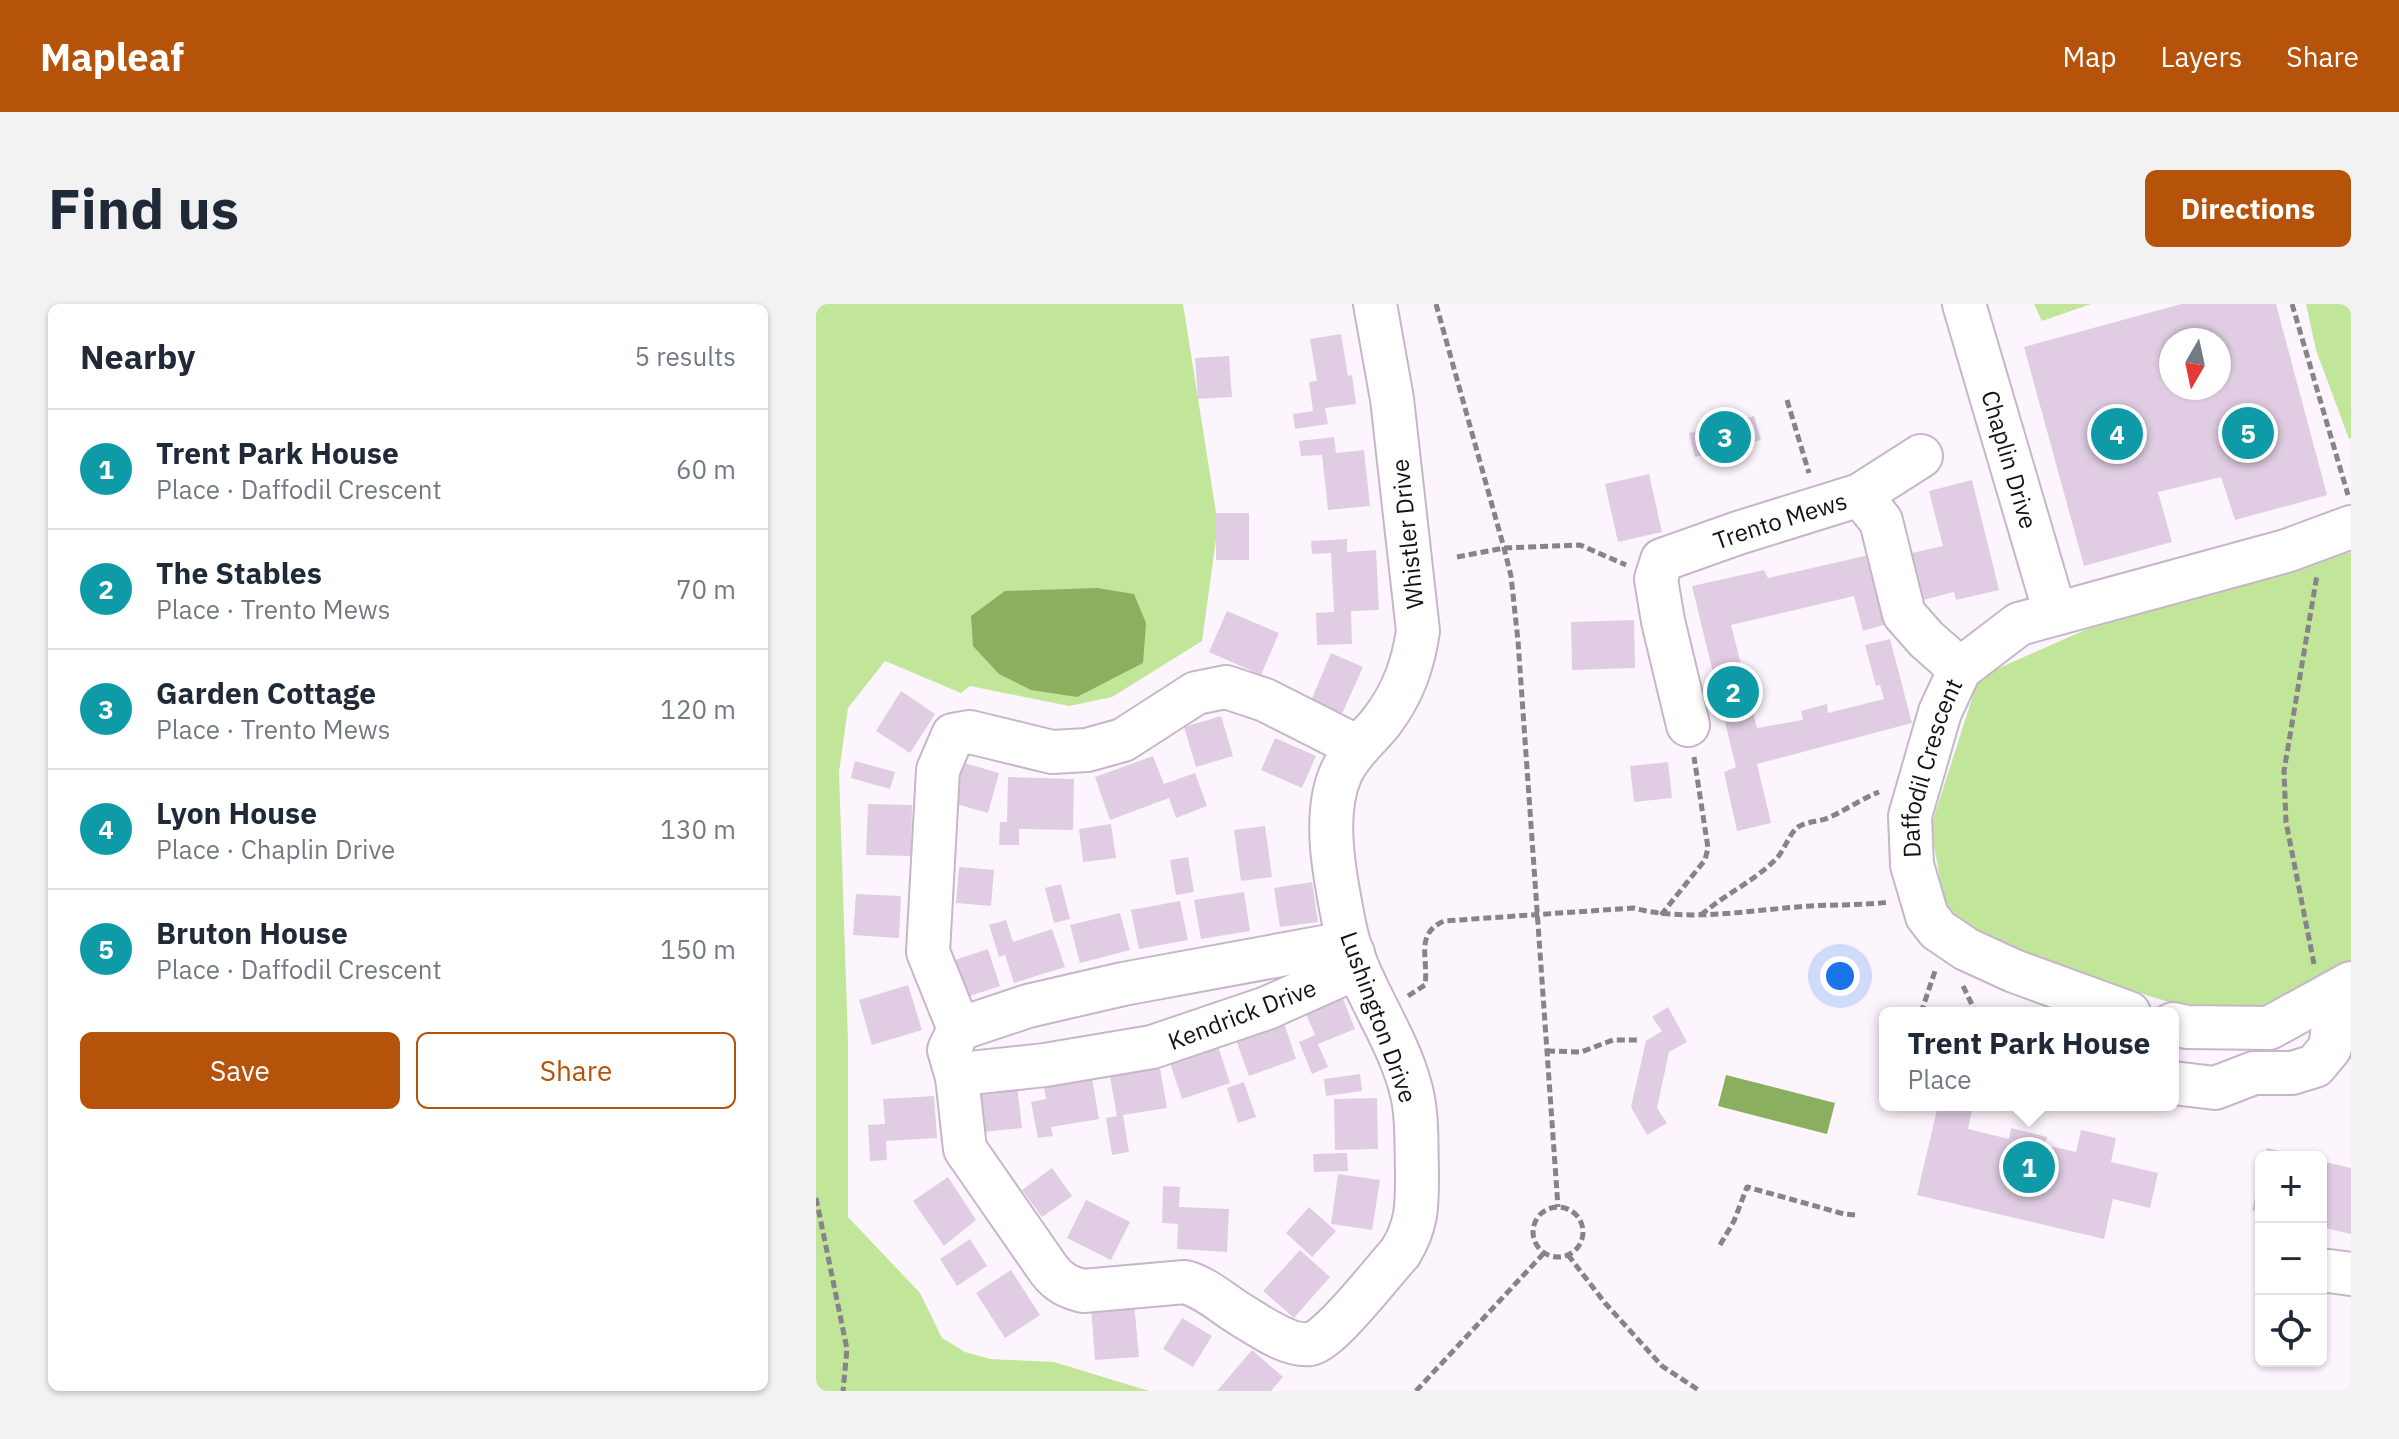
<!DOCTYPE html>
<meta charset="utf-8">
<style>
body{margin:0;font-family:"IBM Plex Sans",sans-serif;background:#f2f2f3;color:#1f2937}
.controls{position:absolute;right:24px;bottom:24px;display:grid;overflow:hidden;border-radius:12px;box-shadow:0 2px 6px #0004}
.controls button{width:72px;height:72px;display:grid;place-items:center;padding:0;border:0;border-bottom:2px solid #e0e1e3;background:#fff;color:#1f2937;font:40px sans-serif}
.compass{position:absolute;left:1343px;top:24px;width:72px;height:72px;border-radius:50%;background:#fff;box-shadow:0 2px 6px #0004;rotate:189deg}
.you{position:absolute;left:1024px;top:672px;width:28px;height:28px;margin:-20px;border:6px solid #fff;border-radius:50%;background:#1a73e8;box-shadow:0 0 0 12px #1a73e833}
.badge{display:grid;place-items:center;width:52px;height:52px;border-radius:50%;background:#b45309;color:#fff;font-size:26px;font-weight:700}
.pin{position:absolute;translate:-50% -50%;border:4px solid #fff;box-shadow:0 2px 8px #0006}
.popup{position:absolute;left:1063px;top:703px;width:300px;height:104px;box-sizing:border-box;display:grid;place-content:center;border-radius:12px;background:#fff;filter:drop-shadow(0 2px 6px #0005);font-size:26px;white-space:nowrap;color:#747a83}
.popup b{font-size:30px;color:#1f2937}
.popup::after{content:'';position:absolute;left:50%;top:100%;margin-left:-16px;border:16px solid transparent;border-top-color:#fff}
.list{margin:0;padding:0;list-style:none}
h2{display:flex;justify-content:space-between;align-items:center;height:104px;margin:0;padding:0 32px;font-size:34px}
h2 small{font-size:26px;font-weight:400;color:#747a83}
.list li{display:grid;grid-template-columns:52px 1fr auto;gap:24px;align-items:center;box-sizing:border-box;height:120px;padding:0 32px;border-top:2px solid #e0e1e3}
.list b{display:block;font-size:30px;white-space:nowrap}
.list p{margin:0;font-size:26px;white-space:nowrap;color:#747a83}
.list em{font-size:26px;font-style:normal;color:#747a83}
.actions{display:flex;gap:16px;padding:24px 32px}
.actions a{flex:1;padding:18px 0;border:2px solid #b45309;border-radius:12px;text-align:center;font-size:28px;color:#b45309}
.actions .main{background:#b45309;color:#fff}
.icon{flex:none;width:44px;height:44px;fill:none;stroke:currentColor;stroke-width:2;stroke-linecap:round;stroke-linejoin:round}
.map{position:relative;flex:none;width:1535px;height:1087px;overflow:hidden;border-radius:12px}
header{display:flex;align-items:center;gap:48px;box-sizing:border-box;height:112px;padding:0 40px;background:#b45309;color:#fff}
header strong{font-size:38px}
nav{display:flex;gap:44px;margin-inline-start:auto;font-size:28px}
.intro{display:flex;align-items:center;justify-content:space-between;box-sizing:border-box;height:192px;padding:0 48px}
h1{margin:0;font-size:56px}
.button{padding:20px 36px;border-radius:12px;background:#b45309;color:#fff;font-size:28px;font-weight:700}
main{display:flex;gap:48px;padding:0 48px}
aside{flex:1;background:#fff;border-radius:12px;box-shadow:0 2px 6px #0004}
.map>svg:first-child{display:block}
.green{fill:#c1e599}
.water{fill:#8aaf5e}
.building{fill:#e0cde3;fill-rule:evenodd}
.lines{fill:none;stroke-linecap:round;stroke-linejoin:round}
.minor-casing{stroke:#c7b5c9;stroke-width:46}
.path{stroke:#898289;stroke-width:5;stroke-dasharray:8 4;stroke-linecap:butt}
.minor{stroke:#fff;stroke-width:42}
.labels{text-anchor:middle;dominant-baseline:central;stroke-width:8;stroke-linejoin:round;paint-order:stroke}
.street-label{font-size:24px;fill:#171017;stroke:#fff}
</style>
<header>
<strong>Mapleaf</strong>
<nav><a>Map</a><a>Layers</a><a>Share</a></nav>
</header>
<div class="intro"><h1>Find us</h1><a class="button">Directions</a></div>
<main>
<aside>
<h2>Nearby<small>5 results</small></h2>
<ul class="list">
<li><span class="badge" style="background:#0f9aa8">1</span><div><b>Trent Park House</b><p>Place · Daffodil Crescent</p></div><em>60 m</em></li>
<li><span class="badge" style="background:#0f9aa8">2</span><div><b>The Stables</b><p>Place · Trento Mews</p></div><em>70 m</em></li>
<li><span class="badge" style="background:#0f9aa8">3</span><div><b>Garden Cottage</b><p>Place · Trento Mews</p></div><em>120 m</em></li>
<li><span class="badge" style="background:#0f9aa8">4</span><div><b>Lyon House</b><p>Place · Chaplin Drive</p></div><em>130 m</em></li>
<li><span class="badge" style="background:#0f9aa8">5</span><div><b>Bruton House</b><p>Place · Daffodil Crescent</p></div><em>150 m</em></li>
</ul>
<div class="actions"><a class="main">Save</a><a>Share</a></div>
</aside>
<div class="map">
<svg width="1535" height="1087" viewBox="0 0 1535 1087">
<rect width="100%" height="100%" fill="#fdf5fd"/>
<g class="green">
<path d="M 0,0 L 367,0 L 402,221 L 386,337 L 296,393 L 253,402 L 154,382 L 145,389 L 69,357 L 32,404 L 23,468 L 32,737 L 32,913 L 104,989 L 126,1034 L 149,1048 L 174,1055 L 238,1058 L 333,1087 L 0,1087 Z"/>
<path d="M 1218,0 L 1275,0 L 1226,17 Z"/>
<path d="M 1490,0 L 1535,0 L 1535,134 L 1533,135 L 1500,46 Z"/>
<path d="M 1535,248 L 1535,671 L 1463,712 L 1403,713 L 1154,638 L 1127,595 L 1115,522 L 1163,373 L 1269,326 Z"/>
</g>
<g class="water">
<path d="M 281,284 L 318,290 L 330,319 L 327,359 L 261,393 L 215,386 L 183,370 L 157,342 L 155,312 L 189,287 Z"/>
<path d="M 910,771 L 1019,799 L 1011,830 L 902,802 Z"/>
</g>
<g class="building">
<path d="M 1365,0 L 1460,0 L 1511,191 L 1419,216 L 1405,173 L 1342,188 L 1356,238 L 1268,262 L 1208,43 ZM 1355,36 L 1403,36 L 1403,84 L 1355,84 Z"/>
<path d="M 525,30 L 532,72 L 536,71 L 540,100 L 509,104 L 512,120 L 479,125 L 477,110 L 497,107 L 493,78 L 501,77 L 494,35 Z"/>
<path d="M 413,52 L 416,93 L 382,95 L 379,54 Z"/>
<path d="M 938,112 L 945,136 L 879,153 L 873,129 Z"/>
<path d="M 518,133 L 520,149 L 548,146 L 554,202 L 512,206 L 506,151 L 485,152 L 483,137 Z"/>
<path d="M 833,170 L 846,228 L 802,238 L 789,180 Z"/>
<path d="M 1156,176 L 1183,286 L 1140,296 L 1138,288 L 1099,298 L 1087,251 L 1127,242 L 1113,187 Z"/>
<rect x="400" y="209" width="33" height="47"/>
<path d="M 531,235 L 531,248 L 560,246 L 563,306 L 535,307 L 536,340 L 501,341 L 500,309 L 518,308 L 515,249 L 496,250 L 495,237 Z"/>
<path d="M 1053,251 L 1071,320 L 1047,327 L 1038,292 L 915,321 L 941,424 L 987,416 L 985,407 L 1011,400 L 1012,409 L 1068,395 L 1064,381 L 1060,382 L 1049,341 L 1074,335 L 1096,419 L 941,460 L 955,519 L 921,527 L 908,468 L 920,463 L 876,282 L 948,266 L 952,274 Z"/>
<path d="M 411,307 L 463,329 L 445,371 L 393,348 Z"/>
<path d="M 818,316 L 819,364 L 756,366 L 755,318 Z"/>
<path d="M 515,349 L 547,363 L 526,410 L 495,397 Z"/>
<path d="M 85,387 L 119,410 L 94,449 L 60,427 Z"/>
<path d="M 405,412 L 417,452 L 380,463 L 368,423 Z"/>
<path d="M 459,434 L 500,452 L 486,484 L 445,466 Z"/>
<path d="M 337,452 L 348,480 L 379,469 L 391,502 L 360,514 L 353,494 L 294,516 L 279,473 Z"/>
<path d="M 39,457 L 79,468 L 74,485 L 35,474 Z"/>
<path d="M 145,458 L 183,469 L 172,509 L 133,498 Z"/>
<path d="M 852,458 L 856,494 L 818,498 L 814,462 Z"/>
<path d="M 192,473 L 258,475 L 257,526 L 203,525 L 203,541 L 183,541 L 184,518 L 191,518 Z"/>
<path d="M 52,500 L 96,501 L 95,552 L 50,551 Z"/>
<path d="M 295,520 L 300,554 L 267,558 L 263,525 Z"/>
<path d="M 449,522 L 456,573 L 425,577 L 418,526 Z"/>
<path d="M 372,553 L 378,588 L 360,591 L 354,556 Z"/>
<path d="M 143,563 L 178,566 L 175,602 L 140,599 Z"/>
<path d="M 496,578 L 502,618 L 464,623 L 458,584 Z"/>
<path d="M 245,580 L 254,615 L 238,619 L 229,584 Z"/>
<path d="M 428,588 L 434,627 L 385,635 L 378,596 Z"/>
<path d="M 40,590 L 85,592 L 83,634 L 37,631 Z"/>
<path d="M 364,597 L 372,636 L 323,645 L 315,606 Z"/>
<path d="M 304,609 L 314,646 L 264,659 L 254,621 Z"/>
<path d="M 190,616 L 197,638 L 236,625 L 249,663 L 198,679 L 189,651 L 183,653 L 173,621 Z"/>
<path d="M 172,645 L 184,682 L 148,694 L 136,657 Z"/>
<path d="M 92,681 L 106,726 L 56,741 L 43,696 Z"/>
<path d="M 523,685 L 539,725 L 502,740 L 512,763 L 496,770 L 483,738 L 499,731 L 486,700 Z"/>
<path d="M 852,703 L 871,738 L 853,748 L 841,804 L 851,819 L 831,831 L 815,803 L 830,737 L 846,727 L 836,713 Z"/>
<path d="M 467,716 L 480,755 L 433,772 L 419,733 Z"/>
<path d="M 401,739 L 414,779 L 366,795 L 353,756 Z"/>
<path d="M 344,764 L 351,804 L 307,811 L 313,848 L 296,851 L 290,814 L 301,812 L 294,773 Z"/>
<path d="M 544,770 L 546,787 L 510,792 L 508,775 Z"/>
<path d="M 276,774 L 283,815 L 235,823 L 237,832 L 222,834 L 215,798 L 230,795 L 228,784 Z"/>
<path d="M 428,778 L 440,813 L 422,819 L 411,784 Z"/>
<path d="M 201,781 L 206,824 L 167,828 L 163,786 Z"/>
<path d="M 118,792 L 121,834 L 70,837 L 71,856 L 54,857 L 52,821 L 69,820 L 67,795 Z"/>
<path d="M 561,794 L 562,845 L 519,846 L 518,795 Z"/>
<path d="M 1122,801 L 1157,801 L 1152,825 L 1193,835 L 1195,824 L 1231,833 L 1229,841 L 1260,848 L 1265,826 L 1300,834 L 1295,858 L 1342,869 L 1334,904 L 1297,895 L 1288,935 L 1101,891 Z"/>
<path d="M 1451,844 L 1483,852 L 1483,853 L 1448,853 Z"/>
<path d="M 531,849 L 532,867 L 498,868 L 497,850 Z"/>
<path d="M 1505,857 L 1535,864 L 1535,930 L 1505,923 Z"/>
<path d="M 236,864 L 256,892 L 226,913 L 206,886 Z"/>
<path d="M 522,870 L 564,876 L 556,926 L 515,920 Z"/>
<path d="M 1444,872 L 1445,872 L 1445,908 L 1436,906 Z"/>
<path d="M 132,873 L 160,916 L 128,942 L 97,897 Z"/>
<path d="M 347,882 L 364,883 L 363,903 L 413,905 L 411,948 L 361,945 L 362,920 L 346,919 Z"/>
<path d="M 270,896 L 314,918 L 295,956 L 251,934 Z"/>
<path d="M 493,903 L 520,927 L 496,953 L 470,929 Z"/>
<path d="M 154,935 L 171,962 L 141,982 L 124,955 Z"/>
<path d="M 484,946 L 514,973 L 478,1014 L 447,987 Z"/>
<path d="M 195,966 L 224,1011 L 189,1034 L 160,989 Z"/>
<path d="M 318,999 L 323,1053 L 279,1056 L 275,1002 Z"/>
<path d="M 366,1014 L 396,1032 L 377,1063 L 347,1045 Z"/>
<path d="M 436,1046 L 467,1073 L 455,1087 L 401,1087 Z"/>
</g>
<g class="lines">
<defs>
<g id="minor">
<path id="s1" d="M 1148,0 L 1239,309"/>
<path d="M 1044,191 L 1105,152"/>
<path id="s2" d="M 872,421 L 847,317 L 840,275 L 846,256 L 922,229 L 1044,191 L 1065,217 L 1088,310 L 1110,335 L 1144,365"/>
<path d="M 513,642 L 537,649 L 527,670 L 451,704 L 336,743 L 229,761 L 154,769 L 141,773 L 133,746 L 143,725 L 212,702 L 307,680 Z"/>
<path id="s3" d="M 1313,709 L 1198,667 L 1150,645 L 1122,626 L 1111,612 L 1096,561 L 1094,512 L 1124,408 L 1144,365 L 1203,320 L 1470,247 L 1535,223"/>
<path d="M 1357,720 L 1371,723 L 1453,724 L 1535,679"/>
<path d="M 143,725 L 112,648 L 122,466 L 137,431 L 154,428 L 236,448 L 271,446 L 307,436 L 380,389 L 410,383 L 449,396 L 542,443"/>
<path d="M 141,773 L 149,845 L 233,966 C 243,979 252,983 267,987 L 369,978 C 391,984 408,1001 427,1012 C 445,1023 473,1043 494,1040 C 513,1038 568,966 584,949 C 602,920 601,900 601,867 C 600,840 602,809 594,782 C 579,726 538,676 528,619 C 519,574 506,511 525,469 C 534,448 553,434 566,417 C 587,389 597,361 602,327 L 576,95 L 559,0"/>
<path d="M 1357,779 L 1399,784 L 1438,769 L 1476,769 L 1499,762 L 1514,744 L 1518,715 L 1505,696"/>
<path d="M 1505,966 L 1535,970"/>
</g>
</defs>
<use href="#minor" class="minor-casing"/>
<g class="path">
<path d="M 620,0 L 688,244 L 695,272 L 702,337 L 742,903"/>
<path d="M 1476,0 L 1532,191"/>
<path d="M 971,96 L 993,169"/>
<path d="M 641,253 L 688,244 L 764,241 L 810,261"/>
<path d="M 845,611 L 889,556 L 892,544 L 878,453"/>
<path d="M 885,611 C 909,590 939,577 961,554 C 969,545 973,530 982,523 C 992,517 1002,518 1012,514 C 1030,506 1045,495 1063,488"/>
<path d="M 1498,660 L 1470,518 L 1468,467 L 1501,271"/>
<path d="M 1147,682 L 1160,709"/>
<path d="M 592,692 L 609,681 C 613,655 598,630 628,617 L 817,604 C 871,618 927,607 981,603 C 1012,600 1043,602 1073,598"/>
<path d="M 1105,709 L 1119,667"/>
<path d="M 731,747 L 765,748 L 797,736 L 823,736"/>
<path d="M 0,894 L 31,1045 L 27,1087"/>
<circle cx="742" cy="928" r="25"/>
<path d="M 904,941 L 918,917 L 931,883 L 1028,910 L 1039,911"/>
<path d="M 752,951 L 789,999 L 846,1062 L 884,1087"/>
<path d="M 600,1087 L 728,949"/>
</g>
<use href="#minor" class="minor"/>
</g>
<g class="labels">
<g class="street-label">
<text stroke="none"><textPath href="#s1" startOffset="162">Chaplin Drive</textPath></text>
<text stroke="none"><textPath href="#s2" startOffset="294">Trento Mews</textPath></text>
<text transform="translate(591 230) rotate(-96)">Whistler Drive</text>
<text stroke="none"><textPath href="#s3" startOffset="380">Daffodil Crescent</textPath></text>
<text transform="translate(426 710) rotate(-21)">Kendrick Drive</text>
<text transform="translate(563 713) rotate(70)">Lushington Drive</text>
</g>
</g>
</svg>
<div class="controls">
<button>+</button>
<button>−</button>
<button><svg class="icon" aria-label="locate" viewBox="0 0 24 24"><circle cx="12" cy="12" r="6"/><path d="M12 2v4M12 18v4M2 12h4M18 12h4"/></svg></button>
</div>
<svg class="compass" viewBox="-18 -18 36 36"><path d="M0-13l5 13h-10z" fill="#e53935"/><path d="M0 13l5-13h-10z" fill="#747a83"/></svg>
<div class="you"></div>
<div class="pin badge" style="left:1213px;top:863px;background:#0f9aa8">1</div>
<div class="popup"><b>Trent Park House</b>Place</div>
<div class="pin badge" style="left:917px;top:388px;background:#0f9aa8">2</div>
<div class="pin badge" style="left:909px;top:133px;background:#0f9aa8">3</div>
<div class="pin badge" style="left:1301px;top:130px;background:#0f9aa8">4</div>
<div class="pin badge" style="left:1432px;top:129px;background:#0f9aa8">5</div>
</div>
</main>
